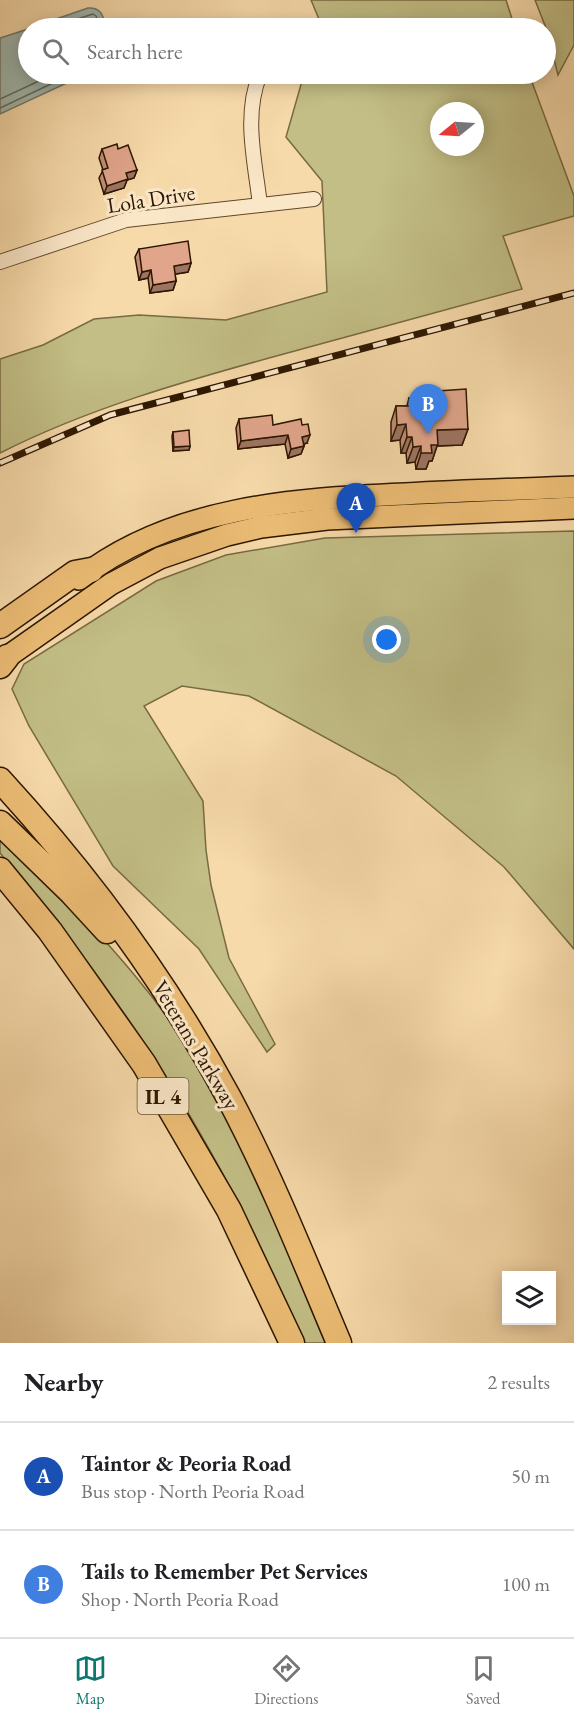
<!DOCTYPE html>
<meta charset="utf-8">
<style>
body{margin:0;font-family:"EB Garamond",serif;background:#f6f6f6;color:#202124}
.controls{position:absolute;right:18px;bottom:18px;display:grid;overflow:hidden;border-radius:0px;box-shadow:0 3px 15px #0003}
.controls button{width:54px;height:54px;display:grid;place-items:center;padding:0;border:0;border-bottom:2px solid #e0e0e0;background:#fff;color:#202124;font:30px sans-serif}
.compass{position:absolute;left:430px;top:102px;width:54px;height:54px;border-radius:50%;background:#fff;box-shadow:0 3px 15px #0003;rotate:252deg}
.you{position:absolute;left:387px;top:640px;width:21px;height:21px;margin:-15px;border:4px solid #fff;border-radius:50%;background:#1a73e8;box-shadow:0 0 0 9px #1a73e833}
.badge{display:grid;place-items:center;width:39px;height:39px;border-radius:50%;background:#0f766e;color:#fff;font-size:20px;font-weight:700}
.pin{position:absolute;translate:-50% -50px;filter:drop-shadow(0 2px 3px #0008)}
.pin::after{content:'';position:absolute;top:32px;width:21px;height:18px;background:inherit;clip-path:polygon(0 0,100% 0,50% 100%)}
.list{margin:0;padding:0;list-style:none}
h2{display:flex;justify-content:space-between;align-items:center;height:78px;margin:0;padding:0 24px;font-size:26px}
h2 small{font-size:20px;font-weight:400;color:#757577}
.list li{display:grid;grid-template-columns:39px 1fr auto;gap:18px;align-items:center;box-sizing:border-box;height:108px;padding:0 24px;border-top:2px solid #e0e0e0}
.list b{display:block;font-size:22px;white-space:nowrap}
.list p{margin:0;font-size:20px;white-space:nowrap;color:#757577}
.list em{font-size:20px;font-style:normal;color:#757577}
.icon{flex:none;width:33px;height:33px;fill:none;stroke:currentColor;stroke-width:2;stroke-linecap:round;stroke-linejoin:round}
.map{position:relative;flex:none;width:574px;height:1343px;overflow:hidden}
.search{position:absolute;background:#fff;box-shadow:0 3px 15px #0003;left:18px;right:18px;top:18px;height:66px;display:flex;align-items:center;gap:15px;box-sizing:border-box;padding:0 21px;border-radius:33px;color:#757577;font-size:22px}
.sheet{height:294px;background:#fff}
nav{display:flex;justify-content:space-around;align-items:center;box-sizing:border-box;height:84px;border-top:2px solid #e0e0e0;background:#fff;font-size:16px;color:#757577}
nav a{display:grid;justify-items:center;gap:3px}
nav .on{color:#0f766e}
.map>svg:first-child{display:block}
.green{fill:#c2be85;stroke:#786a42;stroke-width:1.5;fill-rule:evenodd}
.water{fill:#9fb9b1;stroke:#71786a;stroke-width:1.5}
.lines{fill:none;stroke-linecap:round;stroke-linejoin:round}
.shore{stroke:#666858;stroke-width:1.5}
.street-casing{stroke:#60472a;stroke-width:16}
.primary-casing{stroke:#2d1600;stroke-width:24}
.highway-casing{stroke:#2d1600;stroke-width:27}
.street{stroke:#fae7c8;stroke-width:14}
.primary{stroke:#ecbd75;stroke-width:21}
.highway{stroke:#ecbd75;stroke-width:24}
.rail-casing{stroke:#2d1600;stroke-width:7}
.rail{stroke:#fae7c8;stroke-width:4.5;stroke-dasharray:14;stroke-linecap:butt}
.wall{fill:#c18e78;stroke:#2d1600;stroke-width:1.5}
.shaded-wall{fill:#9d7461;stroke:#2d1600;stroke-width:1.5}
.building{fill:#e0a58b;stroke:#2d1600;stroke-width:1.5}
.labels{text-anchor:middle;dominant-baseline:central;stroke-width:6;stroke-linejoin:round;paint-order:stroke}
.shield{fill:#fae7c8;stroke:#6a553c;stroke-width:1.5}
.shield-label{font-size:21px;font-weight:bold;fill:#2d1600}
.street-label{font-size:22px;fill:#2d1600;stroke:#fae7c8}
</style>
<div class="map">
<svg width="574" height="1343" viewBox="0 0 574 1343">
<rect width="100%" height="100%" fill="#f7daaa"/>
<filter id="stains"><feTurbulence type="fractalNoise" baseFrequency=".00333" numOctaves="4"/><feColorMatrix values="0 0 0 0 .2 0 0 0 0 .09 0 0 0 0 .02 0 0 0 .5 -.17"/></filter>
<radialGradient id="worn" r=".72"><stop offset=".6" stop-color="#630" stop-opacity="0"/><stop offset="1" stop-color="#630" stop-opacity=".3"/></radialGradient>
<g class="green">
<path d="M 311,0 L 506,0 L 515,28 L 319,28 L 321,24 Z"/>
<path d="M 535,0 L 574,0 L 574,45 L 558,75 L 546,28 Z"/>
<path d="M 304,74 L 529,74 L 574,196 L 574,216 L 503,236 L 522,289 C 441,311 361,333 280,355 C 185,381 89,408 0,453 L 0,359 L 43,345 L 94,319 L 139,315 L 226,320 L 327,292 L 322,181 L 286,137 ZM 439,111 L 475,111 L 475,147 L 439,147 Z"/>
<path d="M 574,531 L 574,949 L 504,867 L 396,776 L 249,696 L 182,686 L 144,706 L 203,801 L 206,850 L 211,885 L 229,958 L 275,1044 L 267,1052 L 199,949 L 113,866 L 29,726 L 12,689 L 24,664 L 156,581 L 226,555 L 325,538 Z"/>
<path d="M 0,834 C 61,894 125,956 174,1027 C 188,1048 200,1072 213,1094 C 257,1174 291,1259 326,1343 L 304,1343 C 274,1277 244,1210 208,1147 C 149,1042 78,944 0,853 Z"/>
</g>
<g class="water">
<path d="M 88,8 C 102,7 103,17 107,28 L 30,28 Z"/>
<path d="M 28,29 L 28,74 L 86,74 L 0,114 L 0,38 Z"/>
</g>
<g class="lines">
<g class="shore">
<path d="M 49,28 L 93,14 L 96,16 L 101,28"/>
<path d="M 0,99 L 54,74"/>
<path d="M 0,108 L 72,74"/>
</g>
<defs>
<g id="street">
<path d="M 260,205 C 255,161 243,116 260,74"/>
<path d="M 0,262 L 126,220 L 314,199"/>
</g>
<g id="primary">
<path d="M 79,579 C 171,507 292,499 405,494 C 461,491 518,489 574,487"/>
<path d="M 0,662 L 111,584 L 160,558 L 227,535 L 261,527 L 327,519 L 574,508"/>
</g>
<g id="highway">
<path d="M 0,626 L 75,573 L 91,570"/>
<path d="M 0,666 L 7,657"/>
<path d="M 0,780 C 88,876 167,983 229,1098 C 271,1177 304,1260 339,1343"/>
<path d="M 0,823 L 72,893 L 107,931"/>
<path d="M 0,870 L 50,931 L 144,1064 L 229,1210 L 292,1343"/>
</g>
</defs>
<use href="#street" class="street-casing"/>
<use href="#primary" class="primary-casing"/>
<use href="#highway" class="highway-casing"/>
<use href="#street" class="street"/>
<use href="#primary" class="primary"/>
<use href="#highway" class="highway"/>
<defs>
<path id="rail" d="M 0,463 L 110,415 L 574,293"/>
</defs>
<use href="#rail" class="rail-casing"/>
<use href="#rail" class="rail"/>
</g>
<g class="wall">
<path d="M 102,149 L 118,149 L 137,170 L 134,178 L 127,180 L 124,188 L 104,194 L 99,178 L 103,170 L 99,158 Z"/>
<path d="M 139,249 L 191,263 L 188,272 L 175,274 L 176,281 L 173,290 L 150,293 L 148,278 L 139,280 L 135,257 Z"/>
<path d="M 438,391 L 468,429 L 462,445 L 437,446 L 432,461 L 429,461 L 426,469 L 416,469 L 415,462 L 407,463 L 406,453 L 401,453 L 400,440 L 391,441 L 391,422 L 396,406 L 407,406 L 409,398 L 436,397 Z"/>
<path d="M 239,419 L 273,425 L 307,443 L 304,444 L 304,446 L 301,454 L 288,458 L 285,444 L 238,449 L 236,428 Z"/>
<path d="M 173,432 L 190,446 L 189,450 L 173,451 L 172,436 Z"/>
</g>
<g class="shaded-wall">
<path d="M 137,170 L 134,178 L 127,180 L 124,188 L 104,194 L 107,186 L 126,173 Z"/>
<path d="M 191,263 L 188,272 L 170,275 L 174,266 Z"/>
<path d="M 151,270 L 148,278 L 139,280 L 142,272 Z"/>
<path d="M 176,281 L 173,290 L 150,293 L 153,285 Z"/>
<path d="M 406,424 L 400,440 L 391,441 L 397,425 Z"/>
<path d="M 468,429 L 462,445 L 437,446 L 432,461 L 429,461 L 426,469 L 416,469 L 421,453 L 437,430 Z"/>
<path d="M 288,435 L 285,444 L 238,449 L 241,441 Z"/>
<path d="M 310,435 L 307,443 L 299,445 L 302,437 Z"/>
<path d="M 407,437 L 412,437 L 406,453 L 401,453 Z"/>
<path d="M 190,446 L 189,450 L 173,451 L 174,447 Z"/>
<path d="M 304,446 L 301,454 L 288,458 L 291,449 Z"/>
<path d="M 421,446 L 415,462 L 407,463 L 413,447 Z"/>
</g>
<g class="building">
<path d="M 117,144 L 118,149 L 128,145 L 137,170 L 126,173 L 128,179 L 107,186 L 102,170 L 108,168 L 102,149 Z"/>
<path d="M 188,241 L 191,263 L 174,266 L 176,281 L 153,285 L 151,270 L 142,272 L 139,249 Z"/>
<path d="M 466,389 L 468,429 L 437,430 L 438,445 L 431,445 L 432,453 L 421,453 L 421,446 L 413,447 L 412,437 L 407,437 L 406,424 L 397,425 L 396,406 L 410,406 L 409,398 L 439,397 L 438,391 Z"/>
<path d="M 272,415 L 273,425 L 301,419 L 302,425 L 308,424 L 310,435 L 302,437 L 304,446 L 291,449 L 288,435 L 241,441 L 239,419 Z"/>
<path d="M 189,430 L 190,446 L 174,447 L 173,432 Z"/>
</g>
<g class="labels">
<rect class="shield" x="137.5" y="1078" width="51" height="36" rx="4.5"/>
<g class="shield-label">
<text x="163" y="1096">IL 4</text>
</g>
<g class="street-label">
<text transform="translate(151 199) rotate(-9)">Lola Drive</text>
<text transform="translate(196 1045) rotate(59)">Veterans Parkway</text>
</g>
</g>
<rect width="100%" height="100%" filter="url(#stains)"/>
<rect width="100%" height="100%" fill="url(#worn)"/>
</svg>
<div class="controls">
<button><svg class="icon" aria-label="layers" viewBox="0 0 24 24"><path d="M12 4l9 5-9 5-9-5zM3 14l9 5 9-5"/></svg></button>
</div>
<svg class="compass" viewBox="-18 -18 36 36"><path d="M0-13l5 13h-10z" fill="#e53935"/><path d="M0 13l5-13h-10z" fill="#757577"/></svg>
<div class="you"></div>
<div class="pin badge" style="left:356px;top:533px;background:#1a4fb4">A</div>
<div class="pin badge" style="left:428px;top:434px;background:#3f7fe0">B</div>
<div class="search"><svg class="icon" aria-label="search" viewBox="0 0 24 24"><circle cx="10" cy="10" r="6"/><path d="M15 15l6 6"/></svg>Search here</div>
</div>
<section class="sheet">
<h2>Nearby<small>2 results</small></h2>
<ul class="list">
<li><span class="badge" style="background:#1a4fb4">A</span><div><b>Taintor &amp; Peoria Road</b><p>Bus stop · North Peoria Road</p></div><em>50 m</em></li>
<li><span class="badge" style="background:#3f7fe0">B</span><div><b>Tails to Remember Pet Services</b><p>Shop · North Peoria Road</p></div><em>100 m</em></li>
</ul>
</section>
<nav>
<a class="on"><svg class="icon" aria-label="map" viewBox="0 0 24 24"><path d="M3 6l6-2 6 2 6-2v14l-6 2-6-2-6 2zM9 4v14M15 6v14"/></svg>Map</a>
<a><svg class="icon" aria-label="directions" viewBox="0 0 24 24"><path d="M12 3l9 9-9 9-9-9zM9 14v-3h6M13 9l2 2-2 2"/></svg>Directions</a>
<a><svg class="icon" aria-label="saved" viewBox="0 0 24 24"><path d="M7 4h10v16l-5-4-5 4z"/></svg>Saved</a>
</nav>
